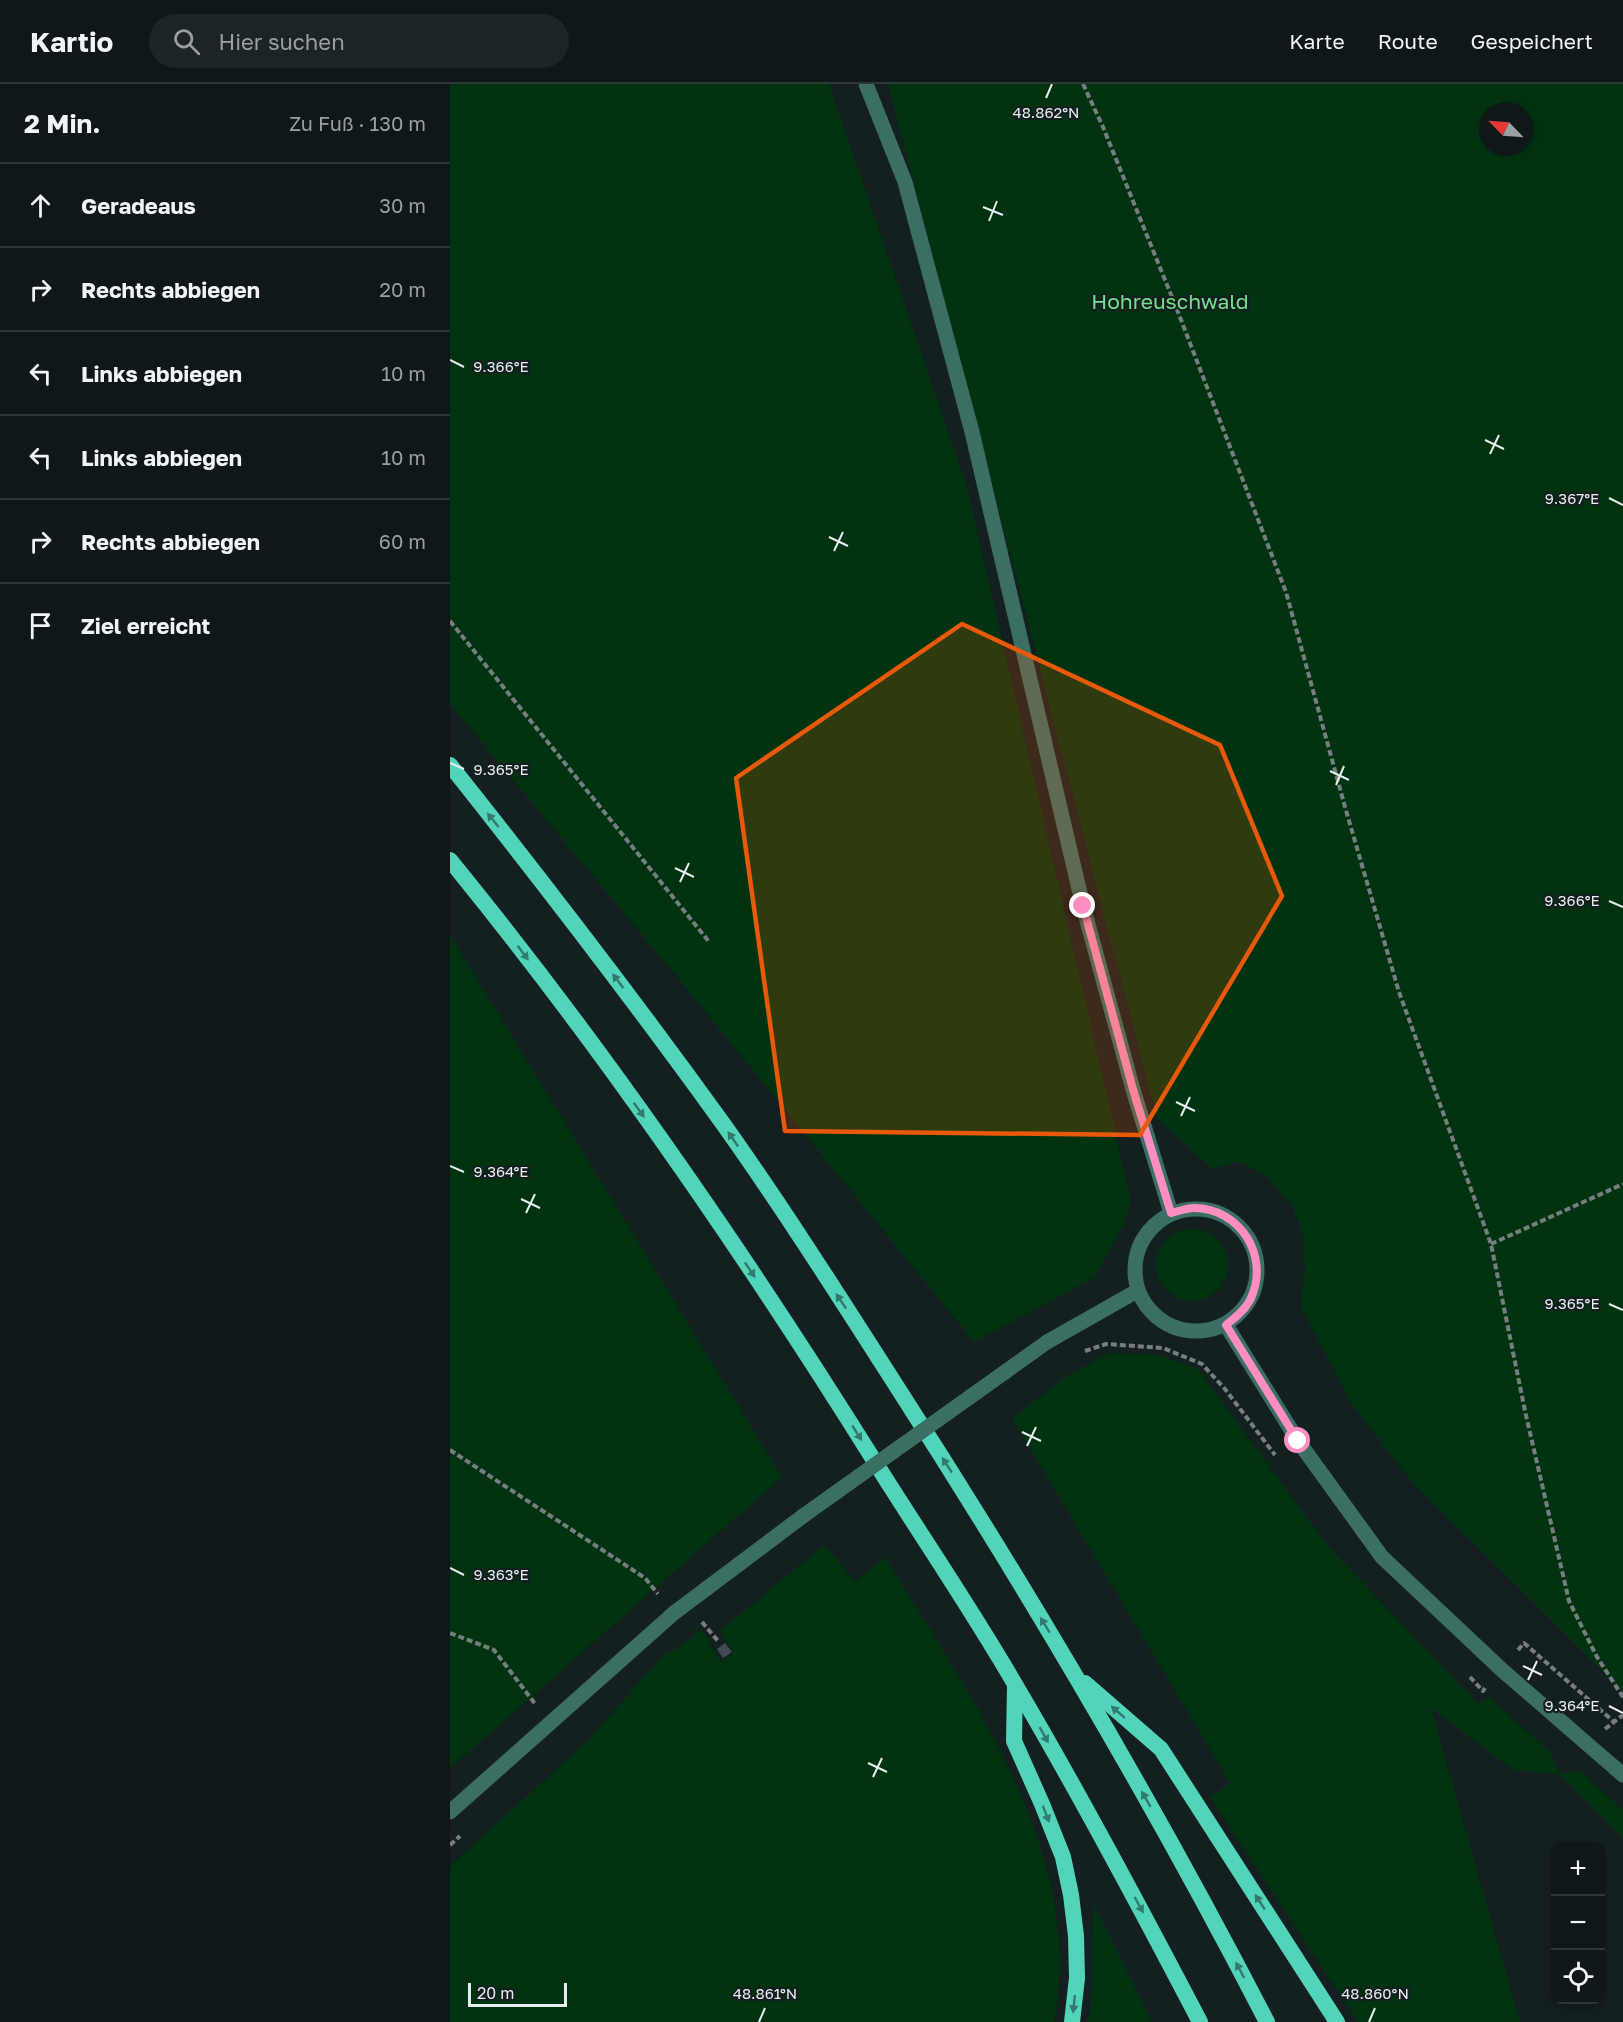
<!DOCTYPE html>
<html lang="de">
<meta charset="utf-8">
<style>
body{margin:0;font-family:"Golos Text",sans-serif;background:#1d2425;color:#f1f3f6}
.controls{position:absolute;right:18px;bottom:18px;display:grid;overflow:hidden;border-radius:12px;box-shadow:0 3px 9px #0003}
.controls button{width:54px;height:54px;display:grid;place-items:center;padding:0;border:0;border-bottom:2px solid #2f3637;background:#0f1718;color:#f1f3f6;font:30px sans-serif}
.compass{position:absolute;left:1029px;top:18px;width:54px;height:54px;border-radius:50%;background:#0f1718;box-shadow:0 3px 9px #0003;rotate:295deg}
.scale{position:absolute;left:18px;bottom:15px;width:99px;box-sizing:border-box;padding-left:6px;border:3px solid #e7eeef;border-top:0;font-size:16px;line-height:21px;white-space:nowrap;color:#e7eeef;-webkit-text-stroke:4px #141f20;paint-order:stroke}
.stop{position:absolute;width:18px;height:18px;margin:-14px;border:4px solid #fd8ebf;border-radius:50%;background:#fff}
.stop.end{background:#fd8ebf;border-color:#fff;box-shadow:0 2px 6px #0008}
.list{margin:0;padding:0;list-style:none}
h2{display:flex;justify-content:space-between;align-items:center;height:78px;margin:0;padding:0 24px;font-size:26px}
h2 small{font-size:20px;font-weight:400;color:#9b9fa2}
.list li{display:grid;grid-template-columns:39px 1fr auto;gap:18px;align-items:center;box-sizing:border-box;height:84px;padding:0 24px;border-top:2px solid #2f3637}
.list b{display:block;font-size:22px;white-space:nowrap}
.list em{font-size:20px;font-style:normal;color:#9b9fa2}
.icon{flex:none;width:33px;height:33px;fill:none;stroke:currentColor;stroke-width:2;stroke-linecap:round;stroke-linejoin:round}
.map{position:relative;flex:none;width:1173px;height:1938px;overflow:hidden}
header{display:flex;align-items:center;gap:36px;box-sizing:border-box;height:84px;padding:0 30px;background:#0f1718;border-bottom:2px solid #2f3637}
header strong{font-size:28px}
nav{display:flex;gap:33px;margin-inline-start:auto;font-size:21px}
.search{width:420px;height:54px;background:#1d2425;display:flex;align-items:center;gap:15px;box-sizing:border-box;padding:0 21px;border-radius:33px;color:#9b9fa2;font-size:22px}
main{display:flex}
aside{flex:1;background:#0f1718}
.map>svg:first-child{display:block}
.green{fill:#023311;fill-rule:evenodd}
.building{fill:#424a50}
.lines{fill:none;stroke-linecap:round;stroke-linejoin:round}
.path{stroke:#767f80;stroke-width:4;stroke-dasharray:6 3;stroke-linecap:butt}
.tertiary{stroke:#3c6f64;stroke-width:15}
.trunk{stroke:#52d4ba;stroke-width:16}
.tertiary-bridge{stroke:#3c6f64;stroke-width:15}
.oneway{fill:#337a6d}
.route{stroke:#fd8ebf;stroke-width:8}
.marked{fill:#e8590c;fill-opacity:0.2;stroke:#e8590c;stroke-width:4.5;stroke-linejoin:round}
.ticks{fill:none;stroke:#e7eeef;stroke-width:2}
.labels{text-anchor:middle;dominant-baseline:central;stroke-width:4.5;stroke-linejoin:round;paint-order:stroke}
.park-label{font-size:21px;fill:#74e28a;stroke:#141f20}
.ticks-label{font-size:15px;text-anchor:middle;fill:#e7eeef;stroke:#141f20;stroke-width:4.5;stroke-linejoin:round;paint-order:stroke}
</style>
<header>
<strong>Kartio</strong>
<div class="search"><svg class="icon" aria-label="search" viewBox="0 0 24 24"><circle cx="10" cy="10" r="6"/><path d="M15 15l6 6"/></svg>Hier suchen</div>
<nav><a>Karte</a><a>Route</a><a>Gespeichert</a></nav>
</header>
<main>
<aside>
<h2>2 Min.<small>Zu Fuß · 130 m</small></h2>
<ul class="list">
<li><svg class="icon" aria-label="ahead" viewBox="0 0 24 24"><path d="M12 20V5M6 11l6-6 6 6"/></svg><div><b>Geradeaus</b></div><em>30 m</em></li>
<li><svg class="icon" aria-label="right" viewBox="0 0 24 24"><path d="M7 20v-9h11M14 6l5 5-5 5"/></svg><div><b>Rechts abbiegen</b></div><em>20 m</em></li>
<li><svg class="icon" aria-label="left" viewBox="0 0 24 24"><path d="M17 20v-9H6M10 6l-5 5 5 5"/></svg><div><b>Links abbiegen</b></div><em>10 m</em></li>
<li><svg class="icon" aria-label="left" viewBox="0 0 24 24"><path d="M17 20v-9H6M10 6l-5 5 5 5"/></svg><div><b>Links abbiegen</b></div><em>10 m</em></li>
<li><svg class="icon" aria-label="right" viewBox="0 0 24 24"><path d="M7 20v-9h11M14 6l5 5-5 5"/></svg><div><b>Rechts abbiegen</b></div><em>60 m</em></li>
<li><svg class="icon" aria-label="arrive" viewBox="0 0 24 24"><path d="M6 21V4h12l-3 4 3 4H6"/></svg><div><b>Ziel erreicht</b></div></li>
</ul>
</aside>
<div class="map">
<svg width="1173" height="1938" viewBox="0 0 1173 1938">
<rect width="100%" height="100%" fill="#141f20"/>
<g class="green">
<path d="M 0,0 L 379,0 L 516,400 L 681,1117 L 673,1141 L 645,1193 L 524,1258 L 218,882 L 0,620 Z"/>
<path d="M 438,0 L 1173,0 L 1173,1608 L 961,1397 L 901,1319 L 851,1223 L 855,1186 L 853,1150 L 841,1120 L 817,1093 L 790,1078 L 762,1085 L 707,1034 ZM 1038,27 L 1074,27 L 1074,63 L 1038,63 Z"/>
<path d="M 0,851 L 332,1393 L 0,1684 Z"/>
<circle cx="742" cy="1181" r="36"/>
<path d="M 658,1269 L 709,1271 L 748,1285 L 877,1461 L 1028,1620 L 1039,1613 L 1101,1669 L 1109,1690 L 1130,1687 L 1173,1726 L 1173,1754 L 1109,1690 L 1063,1686 L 981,1624 L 1070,1938 L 908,1938 L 760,1713 L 780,1699 L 562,1334 L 614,1294 Z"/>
<path d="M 374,1461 L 405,1497 L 435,1473 C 518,1609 637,1769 604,1938 L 0,1938 L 0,1782 L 139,1655 L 215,1569 L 228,1564 L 252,1545 L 270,1577 L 284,1569 L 270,1547 Z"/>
<path d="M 643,1819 L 702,1938 L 638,1938 L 642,1912 Z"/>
</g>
<path class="building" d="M 275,1559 L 282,1568 L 273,1574 L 267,1565 Z"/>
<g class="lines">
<g class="path">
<path d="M 633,0 L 653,43 L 728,228 L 836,508 L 895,723 L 949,908 L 1041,1160 L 1075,1327 L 1119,1517 L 1147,1573 L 1173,1613"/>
<path d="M 0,537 L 260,859"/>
<path d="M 1041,1160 L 1173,1100"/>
<path d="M 635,1267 L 656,1260 L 713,1264 L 752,1280 L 775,1305 L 825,1371"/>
<path d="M 0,1366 L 195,1494 L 208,1510"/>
<path d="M 252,1538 L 268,1557"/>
<path d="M 0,1549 L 44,1566 L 86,1621"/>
<path d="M 1068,1566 L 1074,1559 L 1163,1637"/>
<path d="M 1020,1593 L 1033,1607 L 1035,1604"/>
<path d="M 1155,1645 L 1173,1631"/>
<path d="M 0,1761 L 10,1752"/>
</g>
<g class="tertiary">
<path d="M 416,0 L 455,98 L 522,348 L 633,822 L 684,1009 L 721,1129"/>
<circle cx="746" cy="1186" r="61"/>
<path d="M 776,1241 L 848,1357 L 932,1473 L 1052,1586 L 1173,1691"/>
<path d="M 597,1258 L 687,1207"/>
<path d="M 0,1728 L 224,1529 L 353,1432"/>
</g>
<g class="trunk">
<path d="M 0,681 C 94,799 186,919 274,1041 C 335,1127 392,1217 449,1306 C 581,1511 705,1721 817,1938"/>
<path d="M 0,776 C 155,966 295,1170 425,1378 C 472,1453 522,1526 566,1602 C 631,1712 691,1825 750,1938"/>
<path d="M 635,1599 L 711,1665 L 887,1938"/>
<path d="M 565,1602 L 564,1657 L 592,1720 L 613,1773 L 621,1811 L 626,1852 L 627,1894 L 622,1938"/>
</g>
<path class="tertiary-bridge" d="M 353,1432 L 597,1258"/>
</g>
<defs><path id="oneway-solid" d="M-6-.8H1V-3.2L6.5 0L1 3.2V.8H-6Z" transform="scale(1.5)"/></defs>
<g class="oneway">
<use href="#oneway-solid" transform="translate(43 736) rotate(-129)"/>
<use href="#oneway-solid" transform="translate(73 869) rotate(53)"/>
<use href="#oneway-solid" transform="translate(168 897) rotate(-127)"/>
<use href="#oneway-solid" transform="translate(189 1026) rotate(54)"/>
<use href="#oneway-solid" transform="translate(283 1055) rotate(-124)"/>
<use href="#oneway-solid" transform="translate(300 1186) rotate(56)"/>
<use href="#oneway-solid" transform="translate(391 1217) rotate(-124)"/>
<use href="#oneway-solid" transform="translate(407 1349) rotate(58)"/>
<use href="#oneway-solid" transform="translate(497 1381) rotate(-123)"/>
<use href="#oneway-solid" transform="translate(595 1541) rotate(-121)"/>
<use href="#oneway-solid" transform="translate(668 1628) rotate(-139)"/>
<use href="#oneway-solid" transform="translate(594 1651) rotate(61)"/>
<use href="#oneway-solid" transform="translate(696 1715) rotate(-120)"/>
<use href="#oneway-solid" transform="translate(596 1730) rotate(69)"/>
<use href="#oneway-solid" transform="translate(810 1818) rotate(-123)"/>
<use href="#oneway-solid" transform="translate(689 1821) rotate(61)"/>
<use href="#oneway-solid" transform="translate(790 1886) rotate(-118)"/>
<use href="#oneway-solid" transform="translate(624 1920) rotate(96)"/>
</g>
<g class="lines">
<path class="route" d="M 633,822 L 684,1009 L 721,1129 C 729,1127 737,1124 744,1124 C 790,1124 820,1172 801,1214 C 796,1225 786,1233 776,1241 L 848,1357"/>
</g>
<path class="marked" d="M 512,540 L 770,661 L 832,812 L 690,1051 L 335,1047 L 286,694 Z"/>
<path class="ticks" d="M 596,14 L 602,0M 533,123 L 553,131M 539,137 L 547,117M 0,276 L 14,283M 1035,356 L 1054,365M 1040,370 L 1049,351M 1159,414 L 1173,421M 379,453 L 398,462M 384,467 L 393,448M 0,679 L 14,685M 880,687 L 899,696M 886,701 L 894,682M 225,784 L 244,793M 230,798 L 239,779M 1159,817 L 1173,823M 726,1018 L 745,1027M 731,1032 L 740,1013M 0,1082 L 14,1088M 71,1115 L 90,1124M 76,1129 L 85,1110M 1159,1220 L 1173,1226M 572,1348 L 591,1357M 577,1362 L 586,1343M 0,1484 L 14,1491M 1073,1582 L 1092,1591M 1078,1596 L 1087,1577M 1159,1622 L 1173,1629M 418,1679 L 437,1688M 423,1693 L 432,1674M 309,1938 L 315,1924M 919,1938 L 925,1924"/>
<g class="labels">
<g class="park-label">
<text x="720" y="217">Hohreuschwald</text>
</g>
</g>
<g class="ticks-label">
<text x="596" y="34">48.862°N</text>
<text x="51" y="288">9.366°E</text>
<text x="1122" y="420">9.367°E</text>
<text x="51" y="691">9.365°E</text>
<text x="1122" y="822">9.366°E</text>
<text x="51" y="1093">9.364°E</text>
<text x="1122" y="1225">9.365°E</text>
<text x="51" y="1496">9.363°E</text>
<text x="1122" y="1627">9.364°E</text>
<text x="315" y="1915">48.861°N</text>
<text x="925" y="1915">48.860°N</text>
</g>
</svg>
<div class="controls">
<button>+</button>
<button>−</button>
<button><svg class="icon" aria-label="locate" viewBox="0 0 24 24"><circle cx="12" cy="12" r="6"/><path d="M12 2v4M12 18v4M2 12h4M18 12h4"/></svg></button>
</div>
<svg class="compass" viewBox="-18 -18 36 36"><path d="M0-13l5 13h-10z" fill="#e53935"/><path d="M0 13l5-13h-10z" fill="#9b9fa2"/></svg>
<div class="scale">20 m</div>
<div class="stop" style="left:848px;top:1357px"></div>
<div class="stop end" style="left:633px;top:822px"></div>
</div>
</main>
